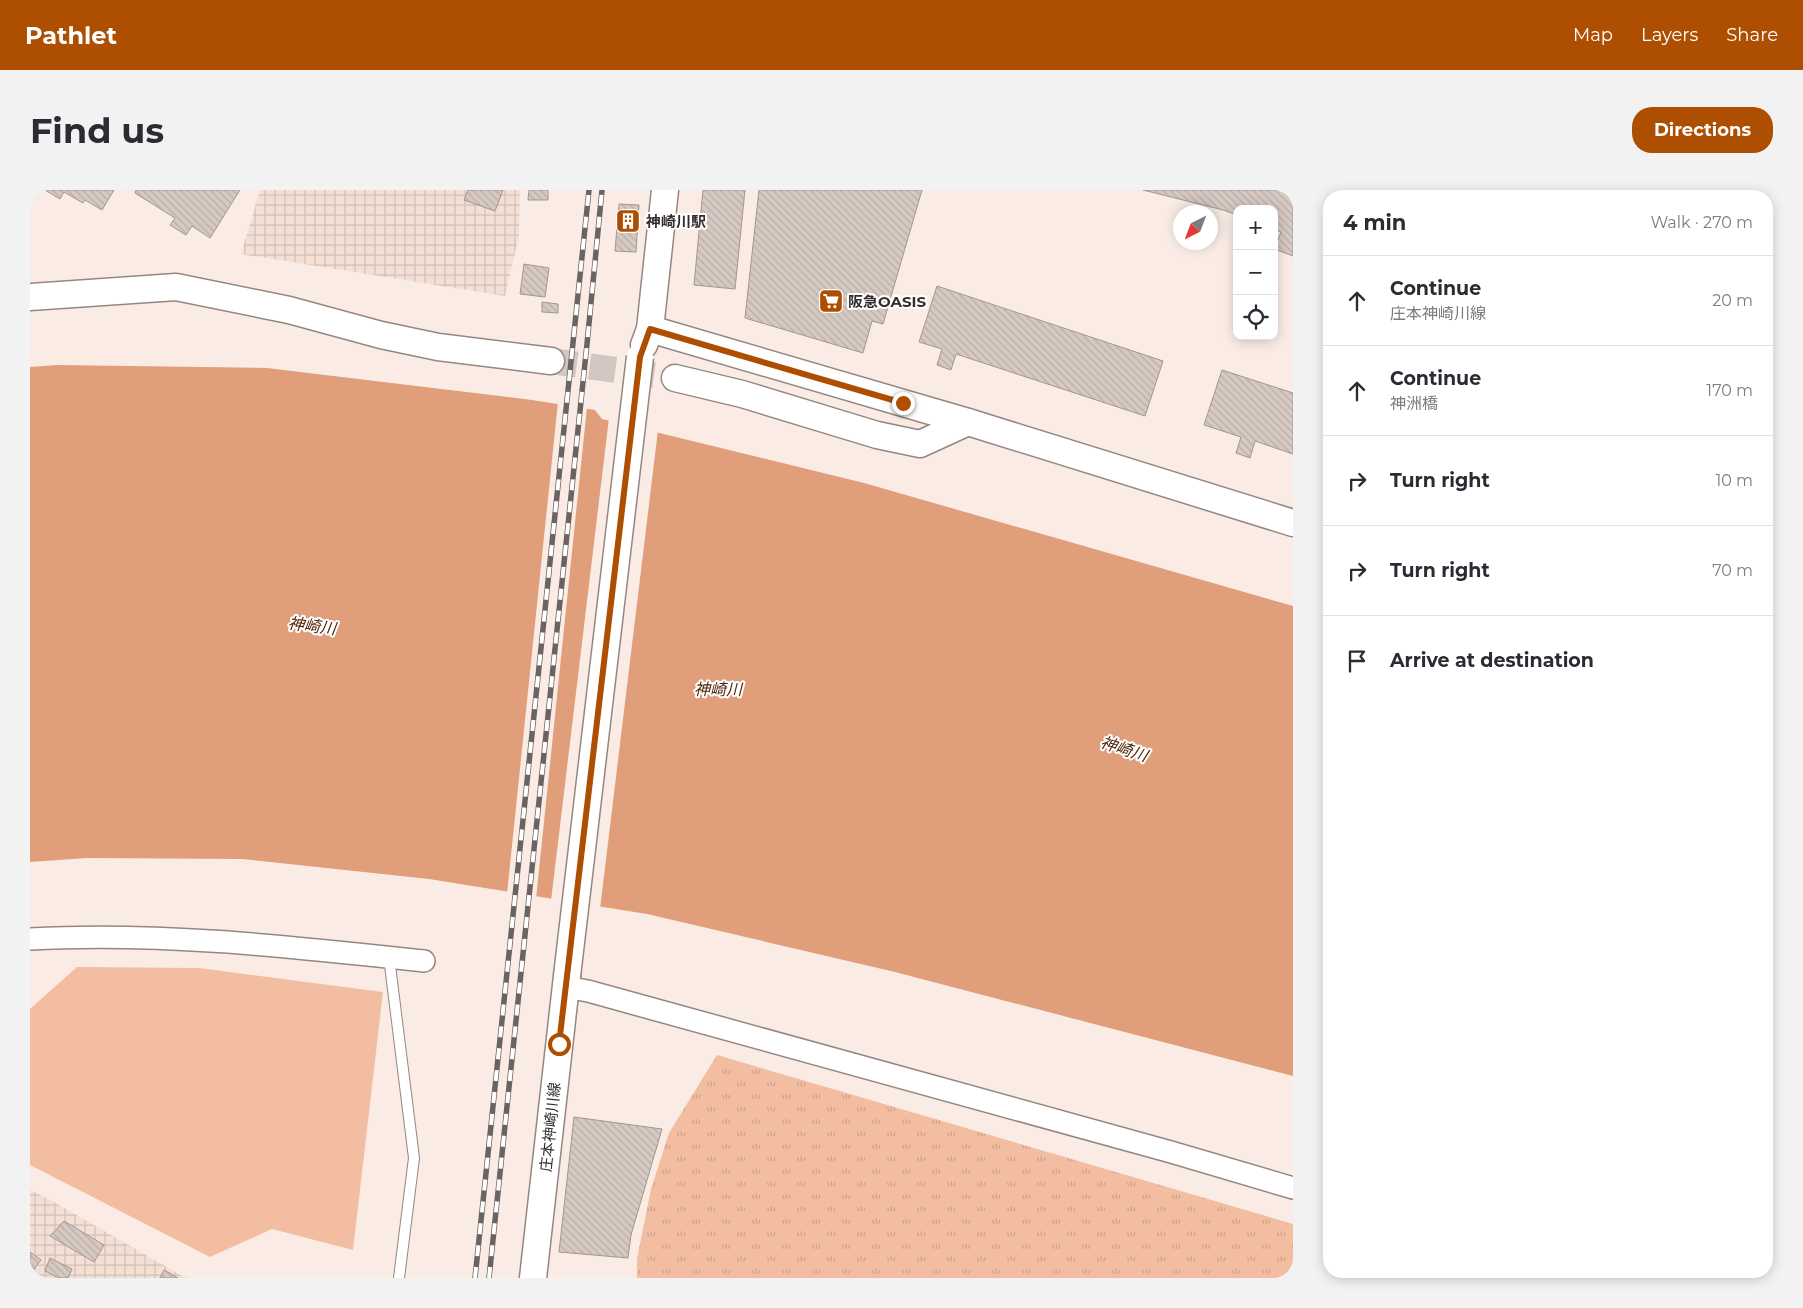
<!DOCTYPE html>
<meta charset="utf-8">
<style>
body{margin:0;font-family:Montserrat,"Noto Sans JP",sans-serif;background:#f2f2f3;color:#2b2b33}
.controls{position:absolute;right:15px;top:15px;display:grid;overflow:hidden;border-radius:10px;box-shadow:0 2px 12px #0003}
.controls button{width:45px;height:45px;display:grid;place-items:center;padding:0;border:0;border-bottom:1px solid #e1e1e2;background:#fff;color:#2b2b33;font:25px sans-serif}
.compass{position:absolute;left:1143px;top:15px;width:45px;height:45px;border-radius:50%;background:#fff;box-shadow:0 2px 12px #0003;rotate:222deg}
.stop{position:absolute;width:15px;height:15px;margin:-11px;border:4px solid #ad4e00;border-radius:50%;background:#fff}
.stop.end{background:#ad4e00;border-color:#fff;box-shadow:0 1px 5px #0008}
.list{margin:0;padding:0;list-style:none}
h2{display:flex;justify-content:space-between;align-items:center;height:65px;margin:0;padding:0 20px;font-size:21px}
h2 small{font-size:16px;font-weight:400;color:#7c7c81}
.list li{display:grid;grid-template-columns:32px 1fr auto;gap:15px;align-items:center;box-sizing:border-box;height:90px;padding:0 20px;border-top:1px solid #e1e1e2}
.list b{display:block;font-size:19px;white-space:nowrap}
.list p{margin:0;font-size:16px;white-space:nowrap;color:#7c7c81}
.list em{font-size:16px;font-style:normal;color:#7c7c81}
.icon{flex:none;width:28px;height:28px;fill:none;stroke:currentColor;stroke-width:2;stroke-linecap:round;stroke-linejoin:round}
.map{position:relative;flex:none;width:1263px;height:1088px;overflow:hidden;border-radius:20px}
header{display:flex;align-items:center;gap:30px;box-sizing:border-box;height:70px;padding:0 25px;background:#ad4e00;color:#fff}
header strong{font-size:24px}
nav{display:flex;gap:28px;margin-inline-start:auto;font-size:18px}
.intro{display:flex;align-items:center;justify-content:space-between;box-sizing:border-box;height:120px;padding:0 30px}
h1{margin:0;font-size:35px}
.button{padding:12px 22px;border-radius:20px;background:#ad4e00;color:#fff;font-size:18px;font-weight:700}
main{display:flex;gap:30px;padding:0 30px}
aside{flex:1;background:#fff;border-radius:20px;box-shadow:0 2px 12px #0003}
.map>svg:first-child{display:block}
.industrial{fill:url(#industrial-grid)}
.grass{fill:url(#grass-tufts)}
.garden{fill:#f2bda1}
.water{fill:#e09e7b}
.pier{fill:#faece5}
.building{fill:url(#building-back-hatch);stroke:#a2968f}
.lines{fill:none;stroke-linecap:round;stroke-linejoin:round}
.tertiary-tunnel{stroke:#d2c6c0;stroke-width:26;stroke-dasharray:26 13;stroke-linecap:butt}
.service-casing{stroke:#948781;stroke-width:12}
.minor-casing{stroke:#948781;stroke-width:24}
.tertiary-casing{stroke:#948781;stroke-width:29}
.service{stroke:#fff;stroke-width:10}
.minor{stroke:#fff;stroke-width:21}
.tertiary{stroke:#fff;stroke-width:26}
.rail-casing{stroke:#6b6360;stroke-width:5.5}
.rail{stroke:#fff;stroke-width:4;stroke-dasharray:11;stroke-linecap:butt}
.tertiary-bridge-casing{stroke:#948781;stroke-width:29;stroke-linecap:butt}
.tertiary-bridge{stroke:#fff;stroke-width:26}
.route{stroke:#ad4e00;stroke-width:6}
.labels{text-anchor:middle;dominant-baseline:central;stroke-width:4;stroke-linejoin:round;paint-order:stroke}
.poi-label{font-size:15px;font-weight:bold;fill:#332d2b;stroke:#fff;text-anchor:start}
.street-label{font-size:15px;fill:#332d2b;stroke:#fff}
.water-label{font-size:16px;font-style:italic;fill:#51260c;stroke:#fff}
</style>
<header>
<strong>Pathlet</strong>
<nav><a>Map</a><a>Layers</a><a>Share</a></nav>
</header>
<div class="intro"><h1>Find us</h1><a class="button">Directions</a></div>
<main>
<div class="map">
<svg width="1263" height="1088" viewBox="0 0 1263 1088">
<defs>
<pattern id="industrial-grid" width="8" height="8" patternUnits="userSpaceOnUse" patternTransform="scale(1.25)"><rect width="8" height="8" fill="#f4dfd5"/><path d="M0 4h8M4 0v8" fill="none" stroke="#d2c0b7"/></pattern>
<pattern id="grass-tufts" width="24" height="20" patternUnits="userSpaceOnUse" patternTransform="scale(1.25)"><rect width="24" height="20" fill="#f2bda1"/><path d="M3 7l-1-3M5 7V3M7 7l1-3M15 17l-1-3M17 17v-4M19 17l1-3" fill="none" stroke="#d0a38b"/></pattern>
<pattern id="building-back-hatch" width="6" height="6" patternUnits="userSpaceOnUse" patternTransform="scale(1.25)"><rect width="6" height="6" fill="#d6c9c2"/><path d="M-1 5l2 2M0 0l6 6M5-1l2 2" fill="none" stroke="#b8ada7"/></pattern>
</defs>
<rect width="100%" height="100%" fill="#faece5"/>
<g class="industrial">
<path d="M 230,0 L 490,0 L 489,46 L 475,106 L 211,64 Z"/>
<path d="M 0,1000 L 22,1011 L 156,1088 L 0,1088 Z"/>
</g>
<path class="grass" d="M 687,865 L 1263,1034 L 1263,1088 L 607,1088 L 607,1069 L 621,999 L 639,943 Z"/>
<path class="garden" d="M 47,777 L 169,778 L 353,802 L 323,1060 L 242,1039 L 180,1067 L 0,975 L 0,819 Z"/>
<path class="water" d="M 27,175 L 237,178 L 502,210 L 565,220 L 572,229 L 834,293 L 1263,416 L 1263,886 L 865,782 L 617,724 L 399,689 L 212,669 L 57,668 L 0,672 L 0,177 Z"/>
<g class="pier">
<path d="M 528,212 L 557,217 L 506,709 L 477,704 Z"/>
<path d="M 579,228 L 628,240 L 570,719 L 521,711 Z"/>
</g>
<g class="building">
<path d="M 15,0 L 84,0 L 72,20 L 55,10 L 53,13 L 34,2 L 30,9 Z"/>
<path d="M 106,0 L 210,0 L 180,48 L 162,36 L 156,45 L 140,35 L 145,28 L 105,3 Z"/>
<path d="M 438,0 L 473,0 L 465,21 L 434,10 Z"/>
<path d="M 499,0 L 518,0 L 518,10 L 498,10 Z"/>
<path d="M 673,0 L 715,0 L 705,99 L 664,95 Z"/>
<path d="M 729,0 L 892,0 L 853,134 L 842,131 L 833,163 L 715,128 Z"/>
<path d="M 1113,0 L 1263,0 L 1263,66 L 1244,59 L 1251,42 L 1244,39 L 1244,19 L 1207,19 L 1207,25 L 1193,20 Z"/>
<path d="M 589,14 L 609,15 L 606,62 L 585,61 Z"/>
<path d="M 494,74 L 519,78 L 515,107 L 490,104 Z"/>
<path d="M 907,96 L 1133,171 L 1115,226 L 926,164 L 921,180 L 907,175 L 912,159 L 889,152 Z"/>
<path d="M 512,112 L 528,114 L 528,123 L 512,122 Z"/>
<path d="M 1192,180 L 1263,203 L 1263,264 L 1225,251 L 1220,268 L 1206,263 L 1211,247 L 1174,235 Z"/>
<path d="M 544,927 L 632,939 L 601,1045 L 598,1068 L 529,1062 Z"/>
<path d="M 34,1031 L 74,1055 L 64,1072 L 20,1046 Z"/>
<path d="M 0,1062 L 11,1070 L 4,1079 L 0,1076 Z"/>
<path d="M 20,1068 L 42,1079 L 38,1088 L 29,1088 L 15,1081 Z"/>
<path d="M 134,1080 L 148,1088 L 130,1088 Z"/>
</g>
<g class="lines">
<path class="tertiary-tunnel" d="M 521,171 L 645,188"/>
<defs>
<path id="service" d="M 359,767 L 384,968 L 369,1088"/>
<g id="minor">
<path d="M 0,749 C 131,742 263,757 394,771"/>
<path d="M 535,797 L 558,801 L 1141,962 L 1263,998"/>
</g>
<g id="tertiary">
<path d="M 0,107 L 146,97 L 259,120 L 351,145 L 408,157 L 521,171"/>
<path d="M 620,139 L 938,232 L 1263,333"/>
<path d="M 614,155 L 620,139 L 635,0"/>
<path d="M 645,188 L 712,204 L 847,245 L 890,254 L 938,232"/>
<path d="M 503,1088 L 537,786"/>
</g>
</defs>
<use href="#service" class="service-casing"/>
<use href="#minor" class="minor-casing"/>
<use href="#tertiary" class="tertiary-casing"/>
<use href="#service" class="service"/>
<use href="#minor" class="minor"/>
<use href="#tertiary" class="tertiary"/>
<defs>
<g id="rail">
<path d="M 445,1088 L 559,0"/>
<path d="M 459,1088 L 557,154 L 572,0"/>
</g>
</defs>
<use href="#rail" class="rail-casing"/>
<use href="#rail" class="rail"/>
<defs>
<path id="tertiary-bridge" d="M 537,786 L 610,167"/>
</defs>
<use href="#tertiary-bridge" class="tertiary-bridge-casing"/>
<use href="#tertiary-bridge" class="tertiary-bridge"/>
</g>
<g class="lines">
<path class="route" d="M 529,854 L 610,167 L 620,139 L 873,213"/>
</g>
<defs>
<symbol id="building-square" viewBox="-11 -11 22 22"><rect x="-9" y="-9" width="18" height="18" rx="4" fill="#ad4e00" stroke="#fff"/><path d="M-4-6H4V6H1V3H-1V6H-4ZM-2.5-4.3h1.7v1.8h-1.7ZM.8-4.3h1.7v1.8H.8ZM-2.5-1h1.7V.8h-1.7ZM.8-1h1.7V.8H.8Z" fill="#fff"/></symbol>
<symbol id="supermarket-square" viewBox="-11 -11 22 22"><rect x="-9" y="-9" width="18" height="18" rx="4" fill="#ad4e00" stroke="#fff"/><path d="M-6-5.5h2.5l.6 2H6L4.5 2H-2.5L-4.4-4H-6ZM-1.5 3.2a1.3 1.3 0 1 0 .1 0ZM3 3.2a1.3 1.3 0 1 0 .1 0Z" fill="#fff"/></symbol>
</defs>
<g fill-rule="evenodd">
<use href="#building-square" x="584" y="17" width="28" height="28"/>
<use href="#supermarket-square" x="787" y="97" width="28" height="28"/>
</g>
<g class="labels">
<g class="poi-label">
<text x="616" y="31">神崎川駅</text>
<text x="818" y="111">阪急OASIS</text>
</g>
<g class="street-label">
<text transform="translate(520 937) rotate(-84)">庄本神崎川線</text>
</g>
<g class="water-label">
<text transform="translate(282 436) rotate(7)">神崎川</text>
<text x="688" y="499">神崎川</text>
<text transform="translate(1094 559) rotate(18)">神崎川</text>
</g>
</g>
</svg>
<div class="controls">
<button>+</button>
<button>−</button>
<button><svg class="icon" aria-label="locate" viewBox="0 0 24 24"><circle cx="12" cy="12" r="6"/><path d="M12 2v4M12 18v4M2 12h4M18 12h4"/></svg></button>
</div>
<svg class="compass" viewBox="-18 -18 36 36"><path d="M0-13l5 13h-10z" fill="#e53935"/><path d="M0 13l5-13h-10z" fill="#7c7c81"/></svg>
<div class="stop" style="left:529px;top:854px"></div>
<div class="stop end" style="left:873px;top:213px"></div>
</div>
<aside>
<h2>4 min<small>Walk · 270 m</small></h2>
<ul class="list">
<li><svg class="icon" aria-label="ahead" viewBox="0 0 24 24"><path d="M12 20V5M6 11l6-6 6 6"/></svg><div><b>Continue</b><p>庄本神崎川線</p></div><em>20 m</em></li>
<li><svg class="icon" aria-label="ahead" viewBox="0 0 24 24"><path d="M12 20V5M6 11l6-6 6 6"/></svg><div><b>Continue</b><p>神洲橋</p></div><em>170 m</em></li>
<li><svg class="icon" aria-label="right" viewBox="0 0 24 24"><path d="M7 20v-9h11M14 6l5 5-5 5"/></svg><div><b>Turn right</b></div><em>10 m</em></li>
<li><svg class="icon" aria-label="right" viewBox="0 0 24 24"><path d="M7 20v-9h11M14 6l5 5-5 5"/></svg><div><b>Turn right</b></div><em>70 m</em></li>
<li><svg class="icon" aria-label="arrive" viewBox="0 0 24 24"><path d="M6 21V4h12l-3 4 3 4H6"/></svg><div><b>Arrive at destination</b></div></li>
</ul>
</aside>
</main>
